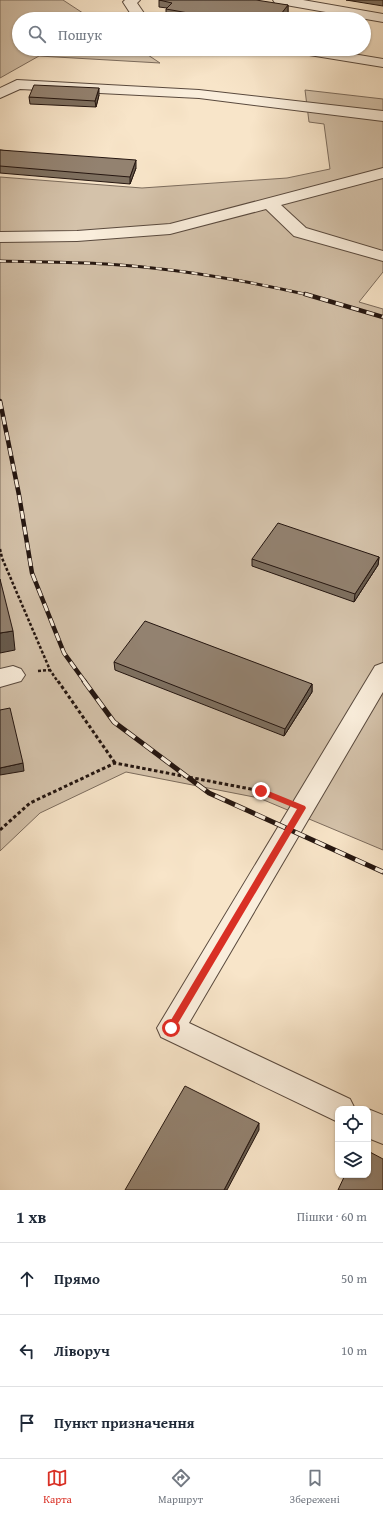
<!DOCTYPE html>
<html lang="uk">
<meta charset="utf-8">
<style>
body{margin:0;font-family:"Gentium Book Plus",serif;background:#f2f2f3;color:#1f2937}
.controls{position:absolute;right:12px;bottom:12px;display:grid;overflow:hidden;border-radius:8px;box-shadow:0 1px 3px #0004}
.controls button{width:36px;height:36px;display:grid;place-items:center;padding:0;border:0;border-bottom:1px solid #e0e1e3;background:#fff;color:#1f2937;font:20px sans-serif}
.stop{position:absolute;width:12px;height:12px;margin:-9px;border:3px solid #d93025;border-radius:50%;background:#fff}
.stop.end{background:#d93025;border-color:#fff;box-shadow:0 1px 4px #0008}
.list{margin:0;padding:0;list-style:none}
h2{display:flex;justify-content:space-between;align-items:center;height:52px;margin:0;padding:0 16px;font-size:17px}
h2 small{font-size:13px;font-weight:400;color:#747a83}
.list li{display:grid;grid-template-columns:26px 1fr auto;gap:12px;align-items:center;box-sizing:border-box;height:72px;padding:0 16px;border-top:1px solid #e0e1e3}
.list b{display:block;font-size:15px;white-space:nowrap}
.list em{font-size:13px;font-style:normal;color:#747a83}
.icon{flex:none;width:22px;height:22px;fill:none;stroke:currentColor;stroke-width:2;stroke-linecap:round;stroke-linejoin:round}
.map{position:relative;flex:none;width:383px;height:1190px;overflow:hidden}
.search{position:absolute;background:#fff;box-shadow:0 1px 3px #0004;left:12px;right:12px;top:12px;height:44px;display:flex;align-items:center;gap:10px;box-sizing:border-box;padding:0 14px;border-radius:22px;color:#747a83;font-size:15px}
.sheet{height:268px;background:#fff}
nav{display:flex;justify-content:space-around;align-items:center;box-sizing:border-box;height:56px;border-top:1px solid #e0e1e3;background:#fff;font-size:11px;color:#747a83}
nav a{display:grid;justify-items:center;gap:2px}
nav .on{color:#d93025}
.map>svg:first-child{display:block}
.green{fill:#d4c2aa;stroke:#7c6c5d}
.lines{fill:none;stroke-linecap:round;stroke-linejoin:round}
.minor-casing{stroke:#5a4a3e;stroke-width:2}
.path-far1{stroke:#251610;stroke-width:2.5;stroke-dasharray:3 2;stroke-linecap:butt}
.path{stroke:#251610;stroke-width:3;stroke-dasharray:3.5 2.5;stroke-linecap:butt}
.minor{fill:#faeedc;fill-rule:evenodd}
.rail-far2-casing{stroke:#251610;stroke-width:3}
.rail-far1-casing{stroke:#251610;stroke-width:4.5}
.rail-casing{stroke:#251610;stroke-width:5}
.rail-far2{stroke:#faeedc;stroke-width:2;stroke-dasharray:6;stroke-linecap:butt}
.rail-far1{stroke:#faeedc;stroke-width:3;stroke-dasharray:8;stroke-linecap:butt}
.rail{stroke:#faeedc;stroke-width:3.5;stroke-dasharray:11;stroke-linecap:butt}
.wall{fill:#7e7060;stroke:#251610}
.shaded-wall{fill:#675b4e;stroke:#251610}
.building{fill:#938270;stroke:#251610}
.route{fill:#d93025}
</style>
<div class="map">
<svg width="383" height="1190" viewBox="0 0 383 1190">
<rect width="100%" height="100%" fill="#f8e5c9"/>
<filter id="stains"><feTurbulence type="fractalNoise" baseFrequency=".005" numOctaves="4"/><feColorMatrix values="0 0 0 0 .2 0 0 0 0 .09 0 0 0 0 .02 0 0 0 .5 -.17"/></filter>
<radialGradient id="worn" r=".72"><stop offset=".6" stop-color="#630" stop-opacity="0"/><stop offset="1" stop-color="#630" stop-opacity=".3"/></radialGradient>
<g class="green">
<path d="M 0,0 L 63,0 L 92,19 L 19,19 L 19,49 L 139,49 L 160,63 L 39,56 L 0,78 Z"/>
<path d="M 305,90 L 383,99 L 383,272 L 359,302 L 383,309 L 383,850 L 259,798 L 126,772 L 40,813 L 0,851 L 0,177 L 142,188 L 287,178 L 330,169 L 324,124 L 309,122 Z"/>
</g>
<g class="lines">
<defs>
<g id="minor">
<path d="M 125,0 L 140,0 L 137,3 L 148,19 L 134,19 L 123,2 Z"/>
<path d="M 273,0 L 303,0 L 383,14 L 383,22 L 280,4 L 275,3 Z"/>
<path d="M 290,49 L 323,49 L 383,59 L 383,67 L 297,53 L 292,52 Z"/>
<path d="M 17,80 L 199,90 L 383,111 L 383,121 L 199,98 L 20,89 L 0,98 L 0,88 Z"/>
<path d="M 383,168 L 383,178 L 281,205 L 306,228 L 383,251 L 383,261 L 294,236 L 266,209 L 170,234 L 77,241 L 0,242 L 0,232 L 77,231 L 170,224 Z"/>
<path d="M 383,663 L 383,692 L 189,1023 L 350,1099 L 355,1109 L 338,1109 L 338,1122 L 161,1037 L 157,1028 L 375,666 Z"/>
<path d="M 13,666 L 21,669 L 25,675 L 21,681 L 0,687 L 0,669 Z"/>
<path d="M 368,1109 L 383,1115 L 383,1144 L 368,1138 Z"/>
</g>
</defs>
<use href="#minor" class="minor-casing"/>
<g class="path-far1">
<path d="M 0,549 L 2,558 L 50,670 L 58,682"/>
<path d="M 38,671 L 50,670"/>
</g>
<g class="path">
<path d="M 58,681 L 115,763"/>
<path d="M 0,830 L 30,803 L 115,763 L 261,791 L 278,798"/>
</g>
<use href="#minor" class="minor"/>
<defs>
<path id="rail-far2" d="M 0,261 C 35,262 71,262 106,264 C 175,268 243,280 309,295"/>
<g id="rail-far1">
<path d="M 305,294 L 383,317"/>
<path d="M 0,401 L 19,495 L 32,573 L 64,653 L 85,682"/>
</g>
<path id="rail" d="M 84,681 L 114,722 L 209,793 L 383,872"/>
</defs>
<use href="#rail-far2" class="rail-far2-casing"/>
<use href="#rail-far1" class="rail-far1-casing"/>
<use href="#rail" class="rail-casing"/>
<use href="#rail-far2" class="rail-far2"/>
<use href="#rail-far1" class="rail-far1"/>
<use href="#rail" class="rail"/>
</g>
<g class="wall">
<path d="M 159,0 L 288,5 L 288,12 L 282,19 L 184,19 L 166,16 L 166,9 L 167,8 L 159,7 Z"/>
<path d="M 346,0 L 383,0 L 383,6 Z"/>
<path d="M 99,95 L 96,107 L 30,104 L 29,97 Z"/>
<path d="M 0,150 L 136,168 L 130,184 L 0,173 Z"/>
<path d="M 379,557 L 378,565 L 354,602 L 252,566 L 252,559 Z"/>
<path d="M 114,662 L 312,684 L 312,692 L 284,736 L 115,670 Z"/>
</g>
<g class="shaded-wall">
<path d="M 288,5 L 288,12 L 282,19 L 277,19 Z"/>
<path d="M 236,15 L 236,19 L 232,19 Z"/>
<path d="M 99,88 L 99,95 L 96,107 L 95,101 Z"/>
<path d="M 136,160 L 136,168 L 130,184 L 130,177 Z"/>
<path d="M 379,557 L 378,565 L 354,602 L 355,594 Z"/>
<path d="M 13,631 L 15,650 L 0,653 L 0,633 Z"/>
<path d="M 312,684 L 312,692 L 284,736 L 285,729 Z"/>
<path d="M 23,763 L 24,771 L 0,775 L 0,768 Z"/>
<path d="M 259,1123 L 259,1130 L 227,1190 L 224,1190 Z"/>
</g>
<g class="building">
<path d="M 159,0 L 256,0 L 288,5 L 277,19 L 258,19 L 236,15 L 232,19 L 222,19 L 166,9 L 172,3 Z"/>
<path d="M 34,85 L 99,88 L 95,101 L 29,97 Z"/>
<path d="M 0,150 L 136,160 L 130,177 L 0,166 Z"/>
<path d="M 278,523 L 379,557 L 355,594 L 252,559 Z"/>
<path d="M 0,579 L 13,631 L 0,633 Z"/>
<path d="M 145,621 L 312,684 L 285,729 L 114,662 Z"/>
<path d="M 10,708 L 23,763 L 0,768 L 0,710 Z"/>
<path d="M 185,1086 L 259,1123 L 224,1190 L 125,1190 Z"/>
<path d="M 368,1151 L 383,1159 L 383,1190 L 338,1190 L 345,1175 L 368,1175 Z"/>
</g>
<path class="route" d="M 261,788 L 305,806 L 306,808 L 174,1030 L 168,1030 L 167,1028 L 168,1025 L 297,809 L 258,793 L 257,791 Z"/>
<rect width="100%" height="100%" filter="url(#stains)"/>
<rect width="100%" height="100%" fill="url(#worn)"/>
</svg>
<div class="controls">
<button><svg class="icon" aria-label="locate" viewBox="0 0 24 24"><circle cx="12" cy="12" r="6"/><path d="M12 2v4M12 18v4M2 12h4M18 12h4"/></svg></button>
<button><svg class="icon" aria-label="layers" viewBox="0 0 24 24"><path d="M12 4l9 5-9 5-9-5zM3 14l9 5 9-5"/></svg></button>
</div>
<div class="stop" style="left:171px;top:1028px"></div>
<div class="stop end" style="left:261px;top:791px"></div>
<div class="search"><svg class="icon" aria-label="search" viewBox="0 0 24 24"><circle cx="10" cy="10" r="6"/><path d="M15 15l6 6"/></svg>Пошук</div>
</div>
<section class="sheet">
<h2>1 хв<small>Пішки · 60 m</small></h2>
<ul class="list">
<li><svg class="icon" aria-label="ahead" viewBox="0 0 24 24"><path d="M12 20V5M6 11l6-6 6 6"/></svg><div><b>Прямо</b></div><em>50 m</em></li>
<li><svg class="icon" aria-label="left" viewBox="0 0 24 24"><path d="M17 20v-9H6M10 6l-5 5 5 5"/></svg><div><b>Ліворуч</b></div><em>10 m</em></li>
<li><svg class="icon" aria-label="arrive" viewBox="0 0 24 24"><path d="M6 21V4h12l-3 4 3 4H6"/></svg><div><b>Пункт призначення</b></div></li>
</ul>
</section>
<nav>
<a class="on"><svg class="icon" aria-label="map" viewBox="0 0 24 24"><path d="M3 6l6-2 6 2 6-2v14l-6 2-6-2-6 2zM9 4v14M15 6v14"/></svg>Карта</a>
<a><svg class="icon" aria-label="directions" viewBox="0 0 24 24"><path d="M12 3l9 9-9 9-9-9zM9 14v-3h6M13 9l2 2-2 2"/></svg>Маршрут</a>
<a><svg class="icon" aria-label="saved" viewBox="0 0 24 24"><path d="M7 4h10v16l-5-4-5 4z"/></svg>Збережені</a>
</nav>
